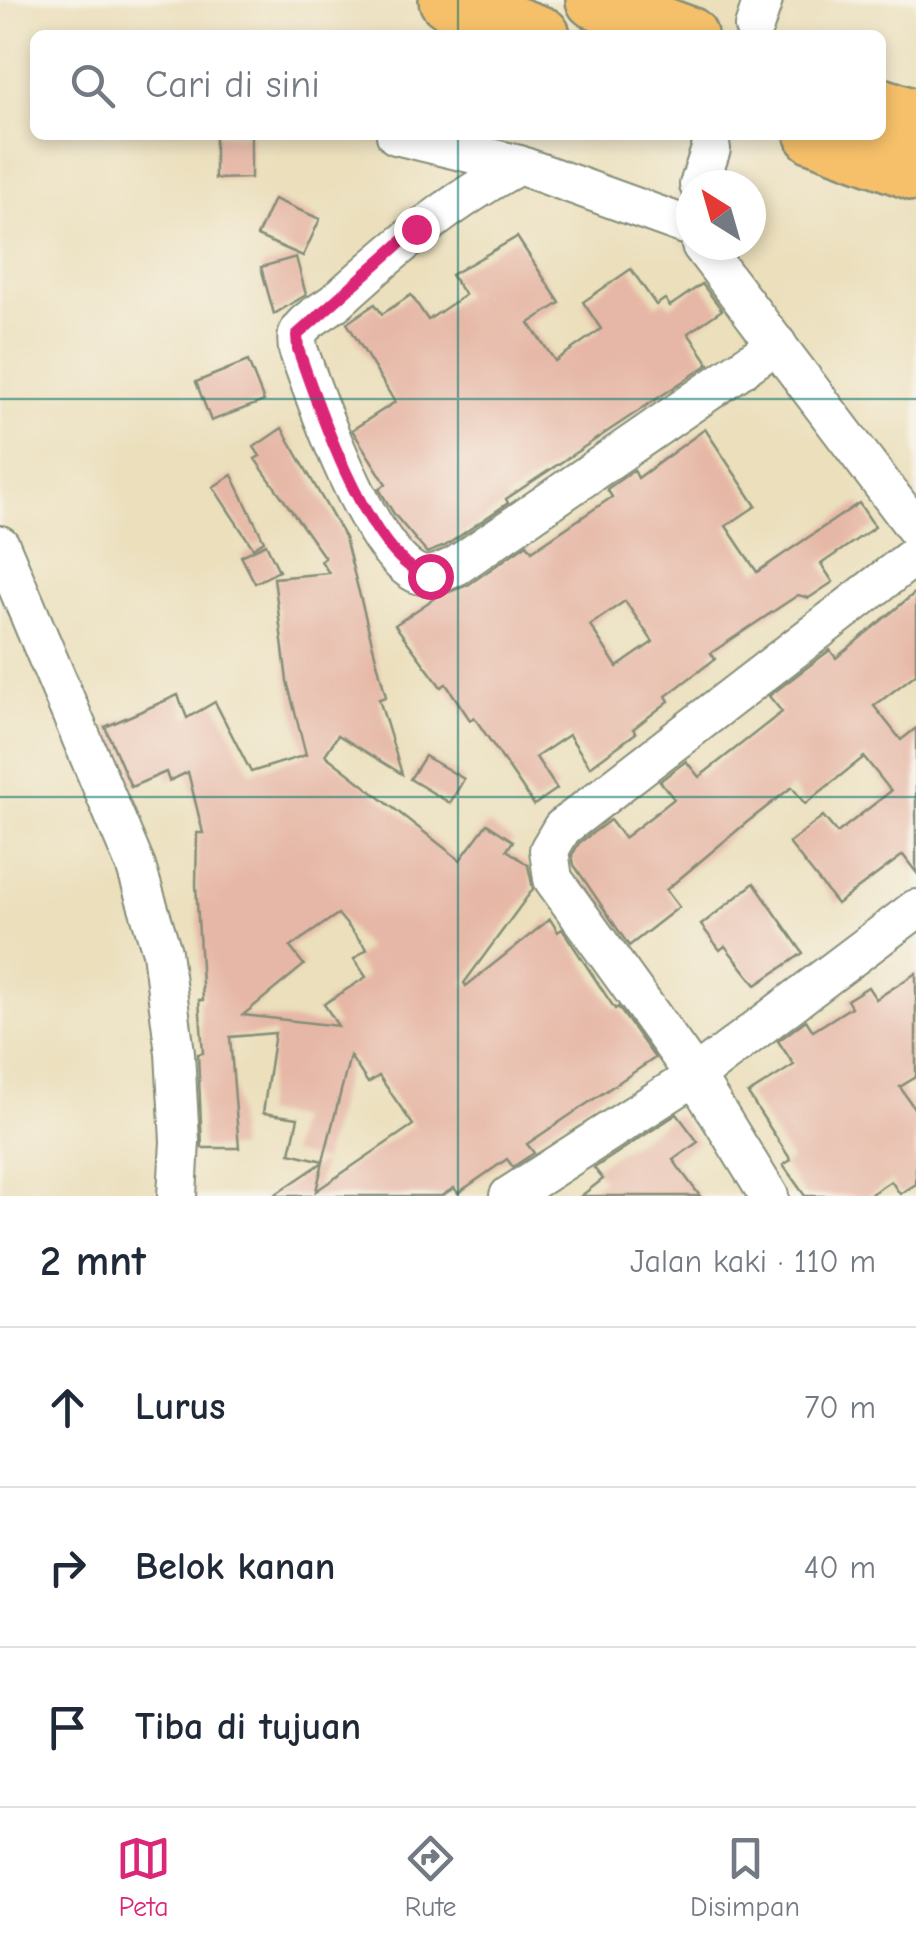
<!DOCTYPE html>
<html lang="id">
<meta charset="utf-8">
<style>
body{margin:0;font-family:"Comic Neue",sans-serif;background:#f6f6f7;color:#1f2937}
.compass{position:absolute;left:676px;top:170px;width:90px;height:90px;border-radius:50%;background:#fff;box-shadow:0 5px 15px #0003;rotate:323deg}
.stop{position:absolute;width:30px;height:30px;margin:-22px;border:8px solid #db2777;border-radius:50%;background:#fff}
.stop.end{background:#db2777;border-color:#fff;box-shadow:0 2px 10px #0008}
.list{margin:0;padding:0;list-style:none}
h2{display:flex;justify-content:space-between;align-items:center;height:130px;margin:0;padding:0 40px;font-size:42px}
h2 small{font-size:32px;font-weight:400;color:#747a83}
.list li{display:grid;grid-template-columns:65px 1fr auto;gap:30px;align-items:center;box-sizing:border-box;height:160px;padding:0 40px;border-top:2px solid #e0e1e3}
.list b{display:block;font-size:38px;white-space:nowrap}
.list em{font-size:32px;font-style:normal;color:#747a83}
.icon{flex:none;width:55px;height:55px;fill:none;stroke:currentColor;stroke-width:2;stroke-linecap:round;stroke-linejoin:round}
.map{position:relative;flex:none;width:916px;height:1196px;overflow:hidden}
.search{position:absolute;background:#fff;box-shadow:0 5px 15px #0003;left:30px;right:30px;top:30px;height:110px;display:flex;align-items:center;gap:25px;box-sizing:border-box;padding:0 35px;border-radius:15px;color:#747a83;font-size:38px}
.sheet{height:610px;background:#fff}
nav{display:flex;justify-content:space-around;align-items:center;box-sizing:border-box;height:140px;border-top:2px solid #e0e1e3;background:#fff;font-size:28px;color:#747a83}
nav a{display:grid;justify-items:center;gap:5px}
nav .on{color:#db2777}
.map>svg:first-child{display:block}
.building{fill:#e6b7a6;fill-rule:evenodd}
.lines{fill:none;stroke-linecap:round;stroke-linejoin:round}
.minor-casing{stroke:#858e78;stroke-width:42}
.highway-casing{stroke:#858e78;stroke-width:60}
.minor{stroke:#fff;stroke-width:38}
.highway{stroke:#f6c06b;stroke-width:55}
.route{stroke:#db2777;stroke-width:12}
.grid{fill:none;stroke:#0f766e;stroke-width:2.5;stroke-opacity:0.55}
</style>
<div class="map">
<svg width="916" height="1196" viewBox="0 0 916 1196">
<rect width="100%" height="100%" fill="#f7f3e8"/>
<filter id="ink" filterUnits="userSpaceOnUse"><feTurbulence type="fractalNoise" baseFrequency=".01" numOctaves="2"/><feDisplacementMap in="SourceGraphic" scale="20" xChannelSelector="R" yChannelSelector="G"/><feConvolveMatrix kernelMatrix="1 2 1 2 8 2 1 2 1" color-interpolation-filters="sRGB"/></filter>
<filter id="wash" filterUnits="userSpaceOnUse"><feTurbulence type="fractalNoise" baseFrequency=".0048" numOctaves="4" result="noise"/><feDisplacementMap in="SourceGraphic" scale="40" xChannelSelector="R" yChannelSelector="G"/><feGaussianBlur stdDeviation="2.25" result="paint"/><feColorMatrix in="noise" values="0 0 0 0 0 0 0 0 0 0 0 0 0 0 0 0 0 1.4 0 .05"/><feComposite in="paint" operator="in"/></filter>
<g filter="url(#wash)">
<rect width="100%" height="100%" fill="#ebdfbc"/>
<g id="blocks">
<g class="building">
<path d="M 215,135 L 251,135 L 251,178 L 215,179 Z"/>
<path d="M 274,199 L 320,219 L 303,256 L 257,236 Z"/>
<path d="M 517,237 L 560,303 L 529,323 L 555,361 L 601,329 L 583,302 L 631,269 L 656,305 L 665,299 L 670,306 L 702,284 L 722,310 L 688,333 L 709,364 L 506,499 L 508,503 L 445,546 L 427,553 L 394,514 L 379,489 L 386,484 L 352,430 L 395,402 L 347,323 L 375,304 L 382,314 L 411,295 L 428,320 L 465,295 L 451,275 Z"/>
<path d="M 296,257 L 306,295 L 274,314 L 261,267 Z"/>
<path d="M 248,361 L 264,401 L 211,421 L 196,382 Z"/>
<path d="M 282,428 L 345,538 L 386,697 L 379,699 L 402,774 L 338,735 L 325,755 L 460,860 L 487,824 L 513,841 L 507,850 L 528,865 L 533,889 L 464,983 L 466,986 L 550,919 L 558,932 L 562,929 L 615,1009 L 618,1007 L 655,1058 L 527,1144 L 534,1153 L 513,1167 L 507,1159 L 458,1193 L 454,1188 L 441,1196 L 273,1196 L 323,1162 L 316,1191 L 413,1125 L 379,1076 L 368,1083 L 350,1056 L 323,1161 L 290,1153 L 298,1118 L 263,1113 L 275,1033 L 230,1037 L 239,1148 L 202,1148 L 198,1054 L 203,1053 L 199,1000 L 203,1000 L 196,885 L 197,833 L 203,833 L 188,772 L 169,781 L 166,772 L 131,787 L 105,727 L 178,695 L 187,718 L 215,702 L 251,772 L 306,755 L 287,681 L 274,578 L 329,573 L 321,561 L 325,558 L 255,459 L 260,456 L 254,447 ZM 338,914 L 367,949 L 354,959 L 366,977 L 324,1004 L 338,1026 L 243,1015 L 304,965 L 290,947 Z"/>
<path d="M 705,429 L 756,506 L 726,526 L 757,572 L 859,503 L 875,527 L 821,564 L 833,582 L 809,598 L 798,595 L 711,653 L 715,659 L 666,696 L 669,701 L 633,729 L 636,733 L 590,767 L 569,735 L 536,757 L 557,789 L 534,805 L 474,717 L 470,720 L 446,684 L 441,687 L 395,625 L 436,597 L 468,585 L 527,544 L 532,551 L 612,497 L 607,489 L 634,470 L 638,478 ZM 625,601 L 653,642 L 617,667 L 590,625 Z"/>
<path d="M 232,475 L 264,541 L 253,548 L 213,487 Z"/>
<path d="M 266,544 L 279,571 L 255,583 L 241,556 Z"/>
<path d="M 916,592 L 916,674 L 874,706 L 901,740 L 916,728 L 916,872 L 903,855 L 837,904 L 789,843 L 823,816 L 837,833 L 891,791 L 864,757 L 805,804 L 792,787 L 746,823 L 666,890 L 679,907 L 629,946 L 574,865 L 572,855 L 579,843 L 610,820 L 624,838 L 674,799 L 660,781 L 686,761 L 699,777 L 782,712 L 769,696 L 830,650 L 836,658 Z"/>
<path d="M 425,756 L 464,779 L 450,803 L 410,779 Z"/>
<path d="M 754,883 L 803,953 L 756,985 L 725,946 L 720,950 L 701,925 Z"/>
<path d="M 916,973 L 916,1077 L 900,1087 L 916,1111 L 916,1184 L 900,1194 L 891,1181 L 868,1196 L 805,1196 L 783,1165 L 791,1160 L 748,1094 L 794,1065 L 778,1041 L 806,1020 L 813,1031 L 851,1007 L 847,1000 L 868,987 L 876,999 Z"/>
<path d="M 677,1114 L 698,1142 L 673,1160 L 700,1196 L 581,1196 L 603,1179 L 594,1168 Z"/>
</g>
</g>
</g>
<g filter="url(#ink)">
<use href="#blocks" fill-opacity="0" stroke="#858e78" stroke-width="2.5"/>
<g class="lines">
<defs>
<g id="minor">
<path d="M 754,27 L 763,0"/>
<path d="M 396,135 L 519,165"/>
<path d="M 699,185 L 711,149"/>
<path d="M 685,225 L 519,165 C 450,202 396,247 339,299 C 328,309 311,316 302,327 C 296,334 297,340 298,349 C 315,398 370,555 418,574 C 431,579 444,571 456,566 L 777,344"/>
<path d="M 701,245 L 916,529"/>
<path d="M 0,545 L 136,867 L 162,952 L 175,1053 L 180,1141 L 177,1196"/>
<path d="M 509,1196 L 695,1076 L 916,909"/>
<path d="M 769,1196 L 695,1076 L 553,879 L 549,850 L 562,828 L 916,555"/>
</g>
<g id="highway">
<path d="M 447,0 L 542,35"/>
<path d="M 594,0 L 689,35"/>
<path d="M 881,106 L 916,118"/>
<path d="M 813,135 L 916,173"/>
</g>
</defs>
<use href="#minor" class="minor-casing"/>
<use href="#highway" class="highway-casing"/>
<use href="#minor" class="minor"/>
<use href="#highway" class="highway"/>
</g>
</g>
<g class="lines" filter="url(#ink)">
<path class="route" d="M 416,229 L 297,335 L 298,349 C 317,403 370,564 430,576"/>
</g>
<path class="grid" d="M 458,0 L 458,35M 458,135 L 458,1196M 0,399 L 916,399M 0,797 L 916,797"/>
</svg>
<svg class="compass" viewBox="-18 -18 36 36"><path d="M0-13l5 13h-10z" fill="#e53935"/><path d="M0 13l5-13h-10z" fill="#747a83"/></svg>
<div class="stop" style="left:430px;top:576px"></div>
<div class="stop end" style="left:416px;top:229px"></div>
<div class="search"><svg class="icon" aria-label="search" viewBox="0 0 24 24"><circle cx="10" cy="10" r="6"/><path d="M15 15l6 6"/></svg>Cari di sini</div>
</div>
<section class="sheet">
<h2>2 mnt<small>Jalan kaki · 110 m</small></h2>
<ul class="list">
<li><svg class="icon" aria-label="ahead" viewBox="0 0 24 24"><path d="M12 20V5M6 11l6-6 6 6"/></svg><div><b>Lurus</b></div><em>70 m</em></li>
<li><svg class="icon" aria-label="right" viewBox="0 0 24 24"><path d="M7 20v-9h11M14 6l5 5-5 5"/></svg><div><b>Belok kanan</b></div><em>40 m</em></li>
<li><svg class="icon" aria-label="arrive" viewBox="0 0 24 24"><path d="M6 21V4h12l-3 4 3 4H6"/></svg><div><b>Tiba di tujuan</b></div></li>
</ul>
</section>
<nav>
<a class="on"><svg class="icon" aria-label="map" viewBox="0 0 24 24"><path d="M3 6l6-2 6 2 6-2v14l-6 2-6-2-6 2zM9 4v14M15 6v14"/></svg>Peta</a>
<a><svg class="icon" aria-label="directions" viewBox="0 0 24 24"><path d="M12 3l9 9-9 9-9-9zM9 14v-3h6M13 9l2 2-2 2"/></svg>Rute</a>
<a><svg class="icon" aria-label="saved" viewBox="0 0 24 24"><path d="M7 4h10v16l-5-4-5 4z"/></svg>Disimpan</a>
</nav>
